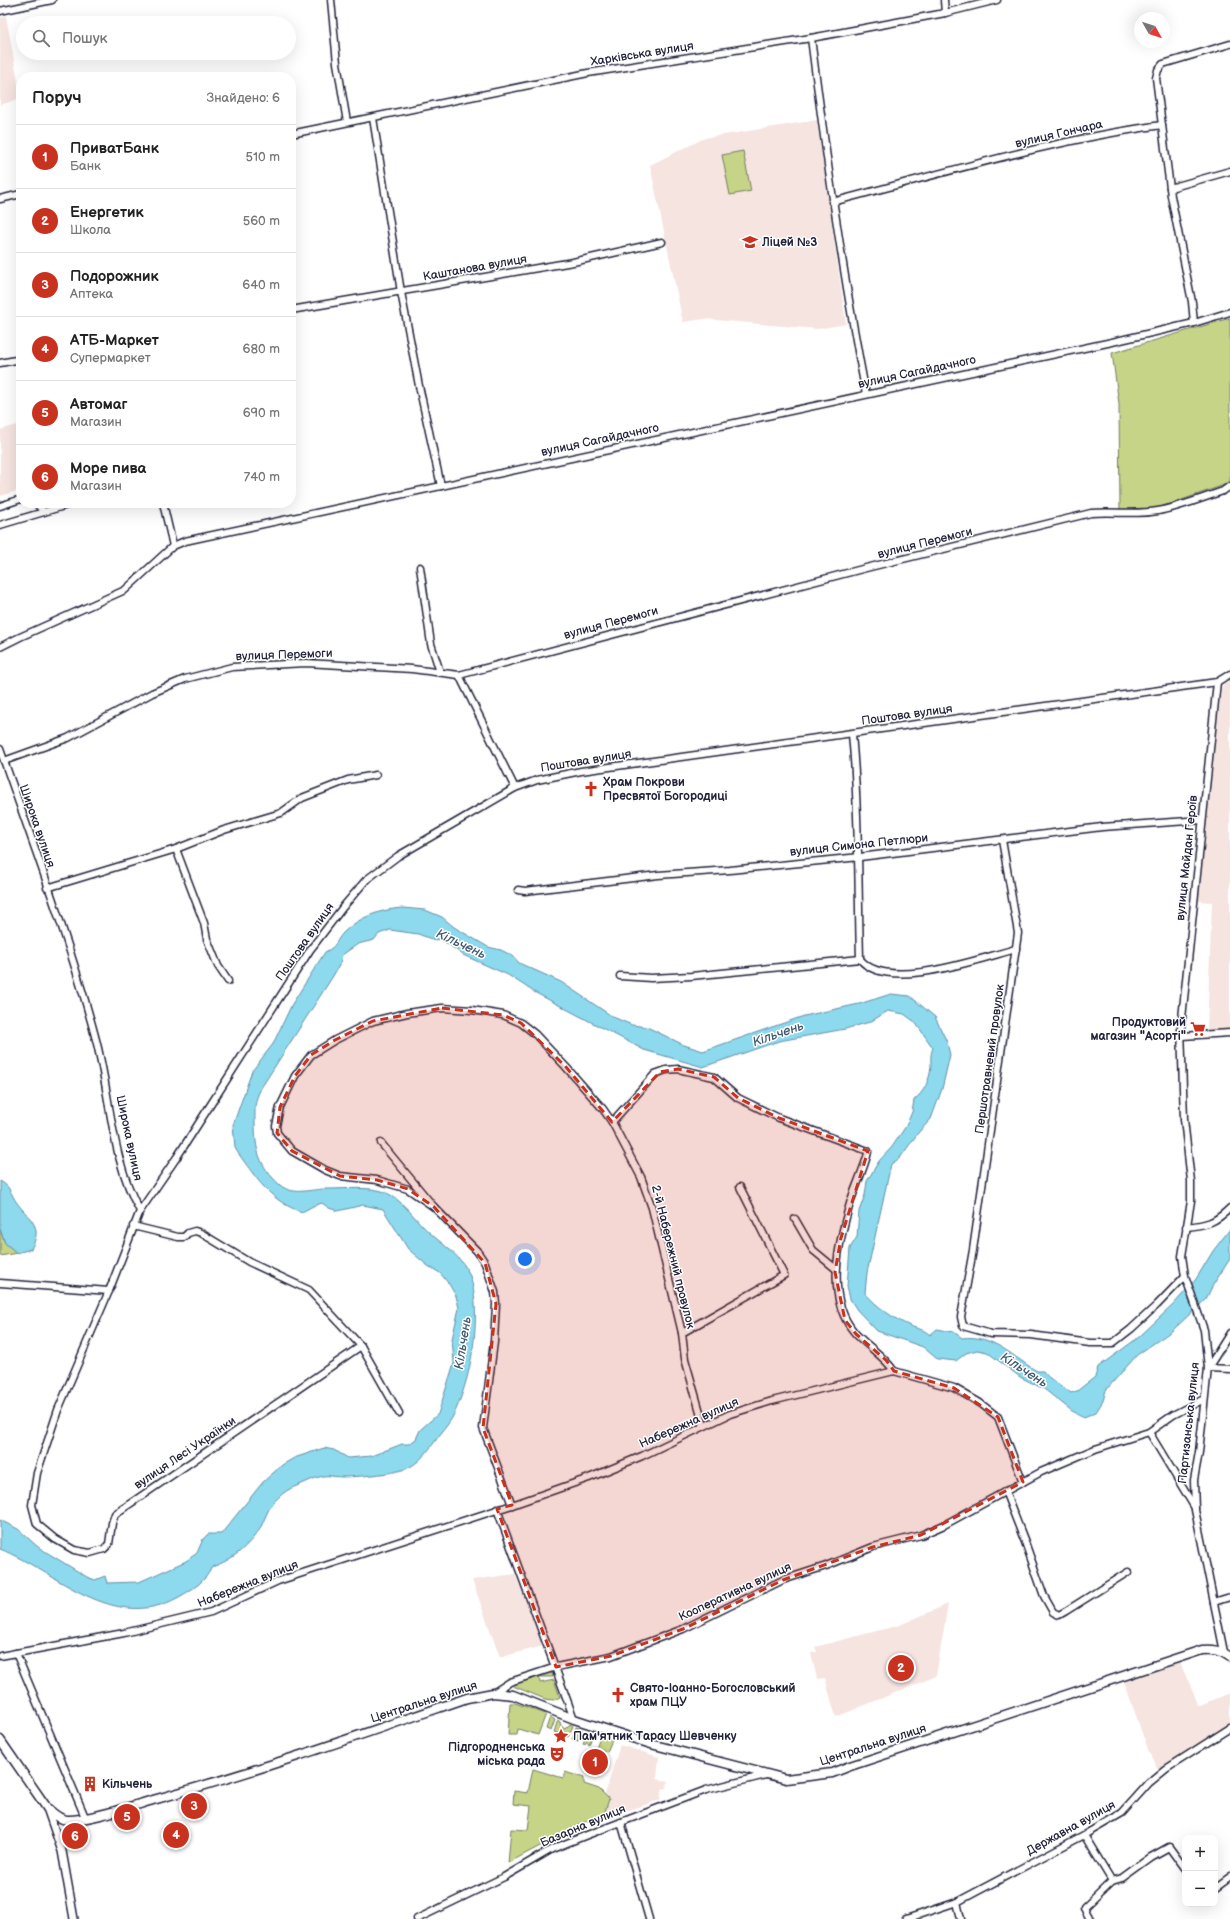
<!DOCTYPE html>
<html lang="uk">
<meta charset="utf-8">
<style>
body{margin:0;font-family:"Balsamiq Sans",sans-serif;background:#f2f2f2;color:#222}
.controls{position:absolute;right:12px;bottom:12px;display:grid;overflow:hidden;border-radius:8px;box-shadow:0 4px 16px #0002}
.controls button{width:36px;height:36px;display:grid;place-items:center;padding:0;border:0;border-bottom:1px solid #e0e0e0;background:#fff;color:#222;font:20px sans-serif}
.compass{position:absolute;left:1134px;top:12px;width:36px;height:36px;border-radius:50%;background:#fff;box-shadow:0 4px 16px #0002;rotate:129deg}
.you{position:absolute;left:525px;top:1259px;width:14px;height:14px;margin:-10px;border:3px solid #fff;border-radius:50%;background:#1a73e8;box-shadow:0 0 0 6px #1a73e833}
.badge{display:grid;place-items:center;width:26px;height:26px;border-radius:50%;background:#c8321e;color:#fff;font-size:13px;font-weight:700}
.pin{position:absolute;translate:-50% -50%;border:2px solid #fff;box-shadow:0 1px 4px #0006}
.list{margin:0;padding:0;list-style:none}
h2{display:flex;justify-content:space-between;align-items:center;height:52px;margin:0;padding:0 16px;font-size:17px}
h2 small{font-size:13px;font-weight:400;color:#767676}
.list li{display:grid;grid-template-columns:26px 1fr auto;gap:12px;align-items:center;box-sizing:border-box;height:64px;padding:0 16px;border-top:1px solid #e0e0e0}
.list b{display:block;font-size:15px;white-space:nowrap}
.list p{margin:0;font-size:13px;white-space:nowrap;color:#767676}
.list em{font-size:13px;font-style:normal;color:#767676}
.icon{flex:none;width:22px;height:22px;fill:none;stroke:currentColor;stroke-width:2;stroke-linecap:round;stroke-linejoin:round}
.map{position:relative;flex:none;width:1230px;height:1919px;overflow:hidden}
.search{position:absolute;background:#fff;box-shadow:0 4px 16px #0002;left:16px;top:16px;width:280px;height:44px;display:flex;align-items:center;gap:10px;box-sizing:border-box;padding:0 14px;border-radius:22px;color:#767676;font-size:15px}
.panel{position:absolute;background:#fff;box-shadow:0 4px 16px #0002;left:16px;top:72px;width:280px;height:436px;border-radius:16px}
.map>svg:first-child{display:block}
.built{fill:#f5e4e0}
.green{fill:#c6d488;stroke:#747b62}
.water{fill:#8dd9ed;stroke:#6290a6}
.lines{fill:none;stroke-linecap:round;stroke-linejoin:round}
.minor-casing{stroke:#22223b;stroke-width:9}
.tertiary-casing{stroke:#22223b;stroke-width:10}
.secondary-casing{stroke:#22223b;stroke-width:11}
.minor{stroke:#fff;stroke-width:6}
.tertiary{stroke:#fff;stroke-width:7}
.secondary{stroke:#fff;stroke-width:8}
.marked{fill:#c8321e;fill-opacity:0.2;stroke:#c8321e;stroke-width:3;stroke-dasharray:8 5;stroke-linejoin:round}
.labels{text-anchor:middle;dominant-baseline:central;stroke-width:3;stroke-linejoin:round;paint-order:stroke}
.street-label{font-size:12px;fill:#22223b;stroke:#fff}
.poi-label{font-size:12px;font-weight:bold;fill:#22223b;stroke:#fff;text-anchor:start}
.water-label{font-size:13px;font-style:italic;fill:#425970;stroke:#fff}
</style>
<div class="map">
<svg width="1230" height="1919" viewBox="0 0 1230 1919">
<rect width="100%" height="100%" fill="#fff"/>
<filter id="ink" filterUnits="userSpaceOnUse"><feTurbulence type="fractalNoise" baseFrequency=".025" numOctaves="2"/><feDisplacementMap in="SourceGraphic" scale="8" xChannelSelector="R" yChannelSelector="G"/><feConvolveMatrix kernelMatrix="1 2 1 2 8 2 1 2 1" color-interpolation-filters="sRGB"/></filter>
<g filter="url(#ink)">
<g class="built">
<path d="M 6,16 L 21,98 L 0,105 L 0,18 Z"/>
<path d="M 817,120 L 846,324 L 817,329 L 704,319 L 683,322 L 650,165 L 705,138 Z"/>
<path d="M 21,424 L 21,490 L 0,496 L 0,430 Z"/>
<path d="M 1230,681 L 1230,1031 L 1207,1032 L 1212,902 L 1198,901 L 1201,849 L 1221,693 L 1223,685 Z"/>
<path d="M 515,1574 L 544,1646 L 500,1657 L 472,1580 Z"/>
<path d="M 948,1604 L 936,1676 L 836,1717 L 825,1678 L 817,1679 L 811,1653 L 817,1652 L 815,1647 L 900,1625 Z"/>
<path d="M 1180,1663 L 1199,1706 L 1230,1693 L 1230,1725 L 1159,1771 L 1149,1753 L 1124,1681 Z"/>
<path d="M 620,1745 L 659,1757 L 657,1779 L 668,1781 L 666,1788 L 662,1789 L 660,1800 L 603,1818 L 609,1799 L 605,1794 Z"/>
</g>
<g class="green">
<path d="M 743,151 L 751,191 L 730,195 L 722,155 Z"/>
<path d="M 1230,318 L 1230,483 L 1153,510 L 1120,511 L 1119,404 L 1112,353 Z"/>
<path d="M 0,1229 L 5,1243 L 17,1253 L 0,1256 Z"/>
<path d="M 551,1671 L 553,1677 L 539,1677 L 540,1683 L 554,1680 L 560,1697 L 554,1700 L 545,1699 L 513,1686 L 511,1683 Z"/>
<path d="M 510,1703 L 515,1703 L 546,1714 L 538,1735 L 518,1729 L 517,1735 L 508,1735 Z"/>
<path d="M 550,1717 L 555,1720 L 551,1731 L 546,1729 Z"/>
<path d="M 558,1720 L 560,1722 L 561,1726 L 565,1729 L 570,1724 L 573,1726 L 568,1737 L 554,1732 Z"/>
<path d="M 576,1727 L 582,1729 L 578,1741 L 572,1739 Z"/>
<path d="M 588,1732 L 593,1734 L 589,1745 L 587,1741 L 585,1744 L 583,1743 Z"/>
<path d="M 600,1736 L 612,1740 L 607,1752 L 596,1748 Z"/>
<path d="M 533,1769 L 563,1778 L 565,1772 L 584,1778 L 584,1784 L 599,1789 L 609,1799 L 603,1818 L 587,1821 L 508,1863 L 511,1829 L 528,1830 L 531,1806 L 513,1804 L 514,1791 L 528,1793 Z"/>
</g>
<g class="water">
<path d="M 403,908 L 425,910 L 442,917 L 454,927 L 488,947 L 501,950 L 513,956 L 519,963 L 561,982 L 613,1017 L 632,1025 L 647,1027 L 684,1045 L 703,1051 L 804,1016 L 859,1004 L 891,994 L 910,996 L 935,1017 L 947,1042 L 950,1055 L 942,1089 L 931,1119 L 918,1133 L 900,1158 L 891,1164 L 867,1273 L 865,1293 C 877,1307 893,1318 910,1326 C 918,1329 924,1329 930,1335 L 937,1329 L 954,1332 L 962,1338 C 993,1334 1011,1356 1037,1371 L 1043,1371 C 1049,1380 1062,1385 1071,1393 L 1077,1391 L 1095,1377 L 1098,1367 L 1139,1337 L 1174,1304 L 1196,1279 L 1213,1251 L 1230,1229 L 1230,1259 L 1213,1285 L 1206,1299 L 1173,1330 L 1137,1355 L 1106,1390 L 1103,1401 L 1096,1412 L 1084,1417 L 1072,1411 L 1044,1389 L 1020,1377 L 987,1352 L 977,1350 L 966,1353 L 956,1361 L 937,1359 L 923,1347 L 877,1331 L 857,1310 L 850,1299 L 847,1286 L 850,1248 L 857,1237 L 859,1211 L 865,1195 L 867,1181 L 879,1161 L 892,1147 L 906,1126 L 912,1112 L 914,1100 C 924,1092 930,1080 931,1066 C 931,1059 930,1054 933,1048 L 915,1022 L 904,1014 L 888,1011 L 870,1022 L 845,1029 L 779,1041 L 703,1067 L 644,1050 L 534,992 L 508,975 L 463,955 L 441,939 L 434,940 L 418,934 L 390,930 L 379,934 L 374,940 L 358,944 L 342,955 L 340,964 L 333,976 L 261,1088 C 254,1103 255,1106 255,1122 C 255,1150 259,1166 280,1185 C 294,1197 313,1188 329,1189 C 346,1189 373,1186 387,1193 C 405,1202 415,1220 430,1233 C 443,1245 464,1258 470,1276 C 483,1315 471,1382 452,1418 C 447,1426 441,1433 436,1440 C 428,1451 418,1465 405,1469 C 392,1474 356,1477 342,1477 C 336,1477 328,1475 323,1476 C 313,1478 303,1484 294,1487 C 284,1491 272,1502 268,1511 C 265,1517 263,1523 260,1529 C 247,1547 233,1560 212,1567 C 205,1582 193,1589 179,1597 C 113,1634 57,1572 0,1549 L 0,1520 L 18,1529 L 38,1547 L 87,1577 L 95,1580 L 105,1576 L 107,1583 L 139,1582 L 186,1561 L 197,1553 L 203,1539 L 208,1534 L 221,1534 L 263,1482 L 282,1465 L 294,1458 L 324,1448 L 334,1450 L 348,1458 L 371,1456 L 402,1444 L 409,1444 L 416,1439 L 420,1430 L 438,1414 L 454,1363 L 452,1339 L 459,1308 L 456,1296 L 449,1284 L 440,1273 L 428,1266 L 408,1249 L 383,1209 L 363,1205 L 338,1211 L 329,1208 L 322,1203 L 313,1206 L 302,1212 C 271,1202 256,1178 238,1153 L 235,1148 L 233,1125 L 252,1071 L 273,1044 L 292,1004 L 325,952 C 338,946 335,941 344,932 C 359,917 382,909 403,908 Z"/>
<path d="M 0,1181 C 11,1187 10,1193 17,1203 C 30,1220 44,1226 31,1249 L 17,1253 L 5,1243 L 0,1229 Z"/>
</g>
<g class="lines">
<defs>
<g id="minor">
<path d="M 331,0 L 337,63 L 347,122"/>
<path d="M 944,0 L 945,13"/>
<path d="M 0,11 L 52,0"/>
<path d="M 811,38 C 826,157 843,276 866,394"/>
<path d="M 373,118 L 401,292 L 419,386 L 441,486"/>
<path d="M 291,134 L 588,73 L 811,38 L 945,13 L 997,0"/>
<path d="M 1170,188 L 1230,171"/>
<path d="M 0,199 L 21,194"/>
<path d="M 832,202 C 941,174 1051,140 1162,125"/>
<path d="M 291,310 L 573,262 L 662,242"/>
<path d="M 1194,323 L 1192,302 L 1171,196 L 1156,78 L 1158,70 L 1163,64 L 1230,44"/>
<path d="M 0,363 L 21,359"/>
<path d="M 36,503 L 44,512"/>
<path d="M 163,503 L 173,546"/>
<path d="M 0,506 L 21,499"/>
<path d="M 0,525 L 74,503"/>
<path d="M 420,567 L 431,644 L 440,672"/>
<path d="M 0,647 L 20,637 L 125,590 L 173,546 L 185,541 L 1112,342 L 1194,323 L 1230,312"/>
<path d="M 459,675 L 515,788"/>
<path d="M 1217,682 L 1181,1028 L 1184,1119 L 1191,1181 L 1191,1201 L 1182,1256 L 1185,1276 L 1204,1330 L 1208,1368 L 1199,1452 L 1194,1480 L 1195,1510 L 1224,1652"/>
<path d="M 852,734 C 859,809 858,884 860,959"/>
<path d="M 0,749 C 33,844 69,939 95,1036 C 111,1094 110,1158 140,1211"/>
<path d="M 4,761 L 68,738 L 152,693 L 185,679 L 232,667 L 306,663 L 412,669 L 459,675 L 866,568 L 1091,513 C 1113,511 1135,515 1158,511 C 1180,507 1202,498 1223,491 L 1230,486"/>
<path d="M 1002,840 L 1018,933 L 973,1250 L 961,1317 L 963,1326 L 991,1334 L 1031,1335 L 1090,1343 L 1113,1343 L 1131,1329 L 1157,1305 L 1185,1276"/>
<path d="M 176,849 L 204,923 L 207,939 L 218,966 L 228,981"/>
<path d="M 47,888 L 176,849 L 224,830 L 281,813 L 302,798 L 348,780 L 376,775"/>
<path d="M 518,890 L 525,891 L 658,875 L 730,870 L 860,857 L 1102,827 L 1202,820"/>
<path d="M 860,959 C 886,993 981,958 1016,949"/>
<path d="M 620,976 L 651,978 L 691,976 L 860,959"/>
<path d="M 1182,1036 L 1230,1033"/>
<path d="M 612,1122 L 655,1074 L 666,1070 L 678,1069 L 714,1077 L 738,1098 L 779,1118 L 868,1151 C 869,1156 854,1191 851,1200 C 839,1240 824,1298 855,1333 C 868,1347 884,1356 894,1371"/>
<path d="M 381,1143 L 434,1207 L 477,1251 L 485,1263 L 495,1292 L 496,1304 L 494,1342 L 483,1428 L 512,1505"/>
<path d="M 434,1207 L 408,1189 L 377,1180 L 340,1176 L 325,1170 L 292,1151 L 277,1133 L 276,1126 L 280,1107 L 295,1076 L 311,1055 L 335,1040 L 373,1021 L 407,1013 L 442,1008 L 472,1010 L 503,1015 L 521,1023 L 535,1034 L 566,1067 L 603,1109 L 612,1122 L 641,1177 L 652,1208 L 682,1333 L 685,1359 L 704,1426"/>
<path d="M 795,1219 L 813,1250 L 836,1269"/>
<path d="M 133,1226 L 178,1237 L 184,1237 L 188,1233 L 195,1231 L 201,1233 L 249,1262 L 309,1290 L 361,1346 L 399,1413"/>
<path d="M 1186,1227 C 1206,1225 1215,1223 1230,1208"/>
<path d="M 0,1283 L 109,1291"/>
<path d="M 682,1333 L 784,1275 L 740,1187"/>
<path d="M 1230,1333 L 1208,1368 L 1230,1369"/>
<path d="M 361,1346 L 115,1514 L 112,1523 L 109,1544 L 104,1549 L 90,1553 L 74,1550 L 55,1539 L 37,1524 L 32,1505 L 37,1473 L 58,1410 L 109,1291 L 140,1211 L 177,1157 L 310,950 L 343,907 L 366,880 L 398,856 L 515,788 L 537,780 L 581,771 L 1217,682 L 1230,674"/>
<path d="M 1149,1432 L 1195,1508"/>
<path d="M 1005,1491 L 1025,1542 L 1044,1596 L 1053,1612 L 1059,1615 L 1066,1611 L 1128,1572"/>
<path d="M 497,1509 L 574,1719"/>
<path d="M 1214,1602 L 1230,1597"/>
<path d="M 16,1653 L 85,1817"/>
<path d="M 0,1656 L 124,1633 L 211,1612 L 278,1581 L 512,1505 L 589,1478 L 642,1456 L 730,1414 L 772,1401 L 894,1371 L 954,1388 L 980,1403 L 998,1417 L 1023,1482"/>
<path d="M 493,1693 L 510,1682 L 556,1667 L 611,1656 L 683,1629 L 783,1580 L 826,1566 L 873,1547 L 921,1535 L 944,1525 L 1041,1472 L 1095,1449 L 1149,1432 L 1173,1415 L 1204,1399"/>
<path d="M 621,1822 L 649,1919"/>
<path d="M 1084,1835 L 1112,1881 L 1084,1908 L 1090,1919"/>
<path d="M 1112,1881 L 1122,1878 L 1151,1857 L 1169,1847 L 1185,1869"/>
<path d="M 1215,1889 L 1230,1878"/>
<path d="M 957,1902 L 961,1919"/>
<path d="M 417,1919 L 504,1877 L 552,1849 L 587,1835 L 706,1790 L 766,1775"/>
<path d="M 906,1919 L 957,1902 L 1084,1835 L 1122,1813 L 1149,1783 L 1166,1769 L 1230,1728"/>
</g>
<path id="tertiary" d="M 47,1808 L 62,1851 L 74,1919"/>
<path id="secondary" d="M 0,1740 L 47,1808 C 53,1813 58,1819 67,1820 C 88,1821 132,1806 153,1800 C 259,1771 363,1734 467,1698 L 493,1693 L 513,1695 L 574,1719 L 651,1744 L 786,1779 L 832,1773 L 850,1766 L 1202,1650 C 1213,1649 1221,1650 1230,1657"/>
</defs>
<use href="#minor" class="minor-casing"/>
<use href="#tertiary" class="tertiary-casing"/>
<use href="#secondary" class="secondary-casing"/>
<use href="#minor" class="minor"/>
<use href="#tertiary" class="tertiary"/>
<use href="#secondary" class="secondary"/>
</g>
</g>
<path class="marked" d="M 442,1008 L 503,1015 L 521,1023 L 566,1067 L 612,1122 L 660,1072 L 678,1069 L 714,1077 L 738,1098 L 779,1118 L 868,1151 L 841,1238 L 835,1272 L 845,1320 L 856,1334 L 886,1360 L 894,1371 L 954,1388 L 998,1417 L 1023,1482 L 921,1535 L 873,1547 L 783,1580 L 683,1629 L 611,1656 L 556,1667 L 497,1509 L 512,1505 L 483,1428 L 496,1304 L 485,1263 L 434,1207 L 408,1189 L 377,1180 L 340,1176 L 292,1151 L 277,1133 L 280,1107 L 295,1076 L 311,1055 L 335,1040 L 373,1021 Z"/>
<defs>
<symbol id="school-bare" viewBox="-9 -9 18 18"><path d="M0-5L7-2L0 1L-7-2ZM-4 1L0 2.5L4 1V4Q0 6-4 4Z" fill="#c8321e" stroke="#fff" stroke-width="2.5" paint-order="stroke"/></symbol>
<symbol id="church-bare" viewBox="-9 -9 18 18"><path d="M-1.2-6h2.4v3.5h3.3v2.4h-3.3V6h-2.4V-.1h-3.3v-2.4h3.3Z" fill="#c8321e" stroke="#fff" stroke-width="2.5" paint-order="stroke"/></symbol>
<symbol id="supermarket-bare" viewBox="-9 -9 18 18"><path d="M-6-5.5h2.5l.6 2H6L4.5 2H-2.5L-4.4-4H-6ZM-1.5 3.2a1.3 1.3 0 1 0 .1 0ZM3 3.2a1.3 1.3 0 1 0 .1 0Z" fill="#c8321e" stroke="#fff" stroke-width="2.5" paint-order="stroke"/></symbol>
<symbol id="sight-bare" viewBox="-9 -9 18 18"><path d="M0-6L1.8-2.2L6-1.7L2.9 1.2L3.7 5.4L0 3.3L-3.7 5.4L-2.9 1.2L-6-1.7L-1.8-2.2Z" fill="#c8321e" stroke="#fff" stroke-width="2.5" paint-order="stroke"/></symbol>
<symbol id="theatre-bare" viewBox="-9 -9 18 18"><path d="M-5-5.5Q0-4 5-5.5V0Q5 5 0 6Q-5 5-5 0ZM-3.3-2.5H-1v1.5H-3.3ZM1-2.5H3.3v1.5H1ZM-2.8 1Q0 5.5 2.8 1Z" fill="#c8321e" stroke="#fff" stroke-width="2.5" paint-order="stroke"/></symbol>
<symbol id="building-bare" viewBox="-9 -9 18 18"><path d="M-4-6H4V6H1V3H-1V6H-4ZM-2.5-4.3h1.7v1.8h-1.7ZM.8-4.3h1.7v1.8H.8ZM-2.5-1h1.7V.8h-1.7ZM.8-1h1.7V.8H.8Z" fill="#c8321e" stroke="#fff" stroke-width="2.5" paint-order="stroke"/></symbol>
</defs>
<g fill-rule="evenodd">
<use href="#school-bare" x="739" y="231" width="22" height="22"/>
<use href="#church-bare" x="580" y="778" width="22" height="22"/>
<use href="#supermarket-bare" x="1187" y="1018" width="22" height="22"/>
<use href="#church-bare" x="607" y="1684" width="22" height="22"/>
<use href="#sight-bare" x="550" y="1725" width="22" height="22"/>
<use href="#theatre-bare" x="546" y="1743" width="22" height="22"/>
<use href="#building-bare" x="79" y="1773" width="22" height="22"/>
</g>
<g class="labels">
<g class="street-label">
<text transform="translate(642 54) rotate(-9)">Харківська вулиця</text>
<text transform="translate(1059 134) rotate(-13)">вулиця Гончара</text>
<text transform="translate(475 268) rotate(-10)">Каштанова вулиця</text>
<text transform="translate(917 372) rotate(-12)">вулиця Сагайдачного</text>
<text transform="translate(600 440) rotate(-12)">вулиця Сагайдачного</text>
<text transform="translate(925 543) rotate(-14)">вулиця Перемоги</text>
<text transform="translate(611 623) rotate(-15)">вулиця Перемоги</text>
<text transform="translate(284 655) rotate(-2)">вулиця Перемоги</text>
<text transform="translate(907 715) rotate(-8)">Поштова вулиця</text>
<text transform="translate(586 761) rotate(-9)">Поштова вулиця</text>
<text transform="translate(37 826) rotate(71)">Широка вулиця</text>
<text transform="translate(859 845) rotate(-6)">вулиця Симона Петлюри</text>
<text transform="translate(1187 858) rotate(-84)">вулиця Майдан Героїв</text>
<text transform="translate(305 942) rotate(-55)">Поштова вулиця</text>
<text transform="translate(990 1059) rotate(-82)">Першотравневий провулок</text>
<text transform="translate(129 1138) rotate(78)">Широка вулиця</text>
<text transform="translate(673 1257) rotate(76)">2-й Набережний провулок</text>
<text transform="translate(689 1423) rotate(-24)">Набережна вулиця</text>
<text transform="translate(1189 1423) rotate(-84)">Партизанська вулиця</text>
<text transform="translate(185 1453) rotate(-34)">вулиця Лесі Українки</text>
<text transform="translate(248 1584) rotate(-22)">Набережна вулиця</text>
<text transform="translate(735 1592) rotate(-25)">Кооперативна вулиця</text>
<text transform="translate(424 1702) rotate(-18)">Центральна вулиця</text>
<text transform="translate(873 1745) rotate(-18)">Центральна вулиця</text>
<text transform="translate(583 1826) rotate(-23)">Базарна вулиця</text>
<text transform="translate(1071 1828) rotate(-29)">Державна вулиця</text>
</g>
<g class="poi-label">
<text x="762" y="242">Ліцей №3</text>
<text x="603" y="782">Храм Покрови<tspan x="603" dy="14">Пресвятої Богородиці</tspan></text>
<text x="1186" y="1022" text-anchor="end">Продуктовий<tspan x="1186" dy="14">магазин "Асорті"</tspan></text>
<text x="630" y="1688">Свято-Іоанно-Богословський<tspan x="630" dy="14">храм ПЦУ</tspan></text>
<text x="573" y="1736">Пам'ятник Тарасу Шевченку</text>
<text x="545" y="1747" text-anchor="end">Підгородненська<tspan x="545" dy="14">міська рада</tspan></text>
<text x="102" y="1784">Кільчень</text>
</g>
<g class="water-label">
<text transform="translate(461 944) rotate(25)">Кільчень</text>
<text transform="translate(778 1034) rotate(-19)">Кільчень</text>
<text transform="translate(463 1343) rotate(-81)">Кільчень</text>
<text transform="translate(1024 1370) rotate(33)">Кільчень</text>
</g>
</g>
</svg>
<div class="controls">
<button>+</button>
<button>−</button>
</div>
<svg class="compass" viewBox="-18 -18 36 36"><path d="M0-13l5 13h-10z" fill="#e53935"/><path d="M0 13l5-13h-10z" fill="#767676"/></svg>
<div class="you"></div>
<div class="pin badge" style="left:595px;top:1762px">1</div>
<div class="pin badge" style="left:901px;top:1668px">2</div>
<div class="pin badge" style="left:194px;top:1806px">3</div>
<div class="pin badge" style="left:176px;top:1835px">4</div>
<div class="pin badge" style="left:127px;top:1817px">5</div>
<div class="pin badge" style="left:75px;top:1836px">6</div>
<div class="search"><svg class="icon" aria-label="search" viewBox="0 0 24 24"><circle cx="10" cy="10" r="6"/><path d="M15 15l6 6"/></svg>Пошук</div>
<section class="panel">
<h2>Поруч<small>Знайдено: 6</small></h2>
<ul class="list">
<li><span class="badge">1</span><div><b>ПриватБанк</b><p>Банк</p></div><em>510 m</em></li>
<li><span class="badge">2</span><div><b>Енергетик</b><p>Школа</p></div><em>560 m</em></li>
<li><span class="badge">3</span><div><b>Подорожник</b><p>Аптека</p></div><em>640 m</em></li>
<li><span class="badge">4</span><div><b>АТБ-Маркет</b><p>Супермаркет</p></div><em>680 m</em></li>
<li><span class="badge">5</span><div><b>Автомаг</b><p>Магазин</p></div><em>690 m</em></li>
<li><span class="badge">6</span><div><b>Море пива</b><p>Магазин</p></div><em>740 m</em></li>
</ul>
</section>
</div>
